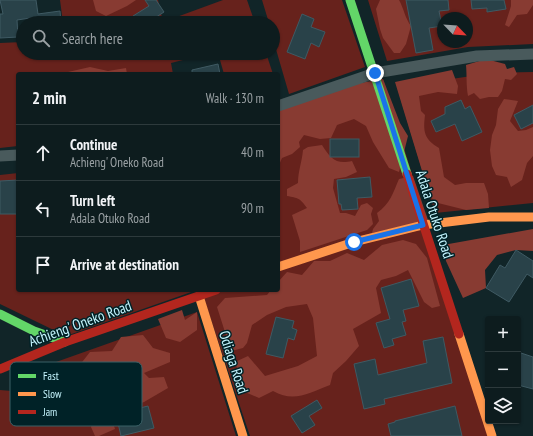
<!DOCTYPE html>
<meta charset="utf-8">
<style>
body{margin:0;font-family:"PT Sans Narrow",sans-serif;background:#162527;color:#f1f3f6}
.controls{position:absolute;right:12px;bottom:12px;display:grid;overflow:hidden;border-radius:4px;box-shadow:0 1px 3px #0004}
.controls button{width:36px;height:36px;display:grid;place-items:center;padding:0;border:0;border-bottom:1px solid #2d3a3c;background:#0d1c1e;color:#f1f3f6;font:20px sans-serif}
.compass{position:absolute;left:437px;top:12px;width:36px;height:36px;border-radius:50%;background:#0d1c1e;box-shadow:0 1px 3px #0004;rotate:115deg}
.stop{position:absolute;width:12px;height:12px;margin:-9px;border:3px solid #1a73e8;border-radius:50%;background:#fff}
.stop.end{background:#1a73e8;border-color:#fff;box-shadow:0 1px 4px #0008}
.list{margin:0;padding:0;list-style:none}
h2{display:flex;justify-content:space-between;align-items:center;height:52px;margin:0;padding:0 16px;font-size:17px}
h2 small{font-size:13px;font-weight:400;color:#9aa1a4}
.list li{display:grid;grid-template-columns:26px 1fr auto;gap:12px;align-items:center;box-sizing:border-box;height:56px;padding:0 16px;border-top:1px solid #2d3a3c}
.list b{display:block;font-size:15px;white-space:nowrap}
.list p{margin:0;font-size:13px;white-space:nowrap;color:#9aa1a4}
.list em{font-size:13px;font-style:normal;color:#9aa1a4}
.icon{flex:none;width:22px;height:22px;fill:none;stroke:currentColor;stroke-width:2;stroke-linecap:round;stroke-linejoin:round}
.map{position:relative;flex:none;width:533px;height:436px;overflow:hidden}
.search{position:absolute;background:#0d1c1e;box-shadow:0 1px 3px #0004;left:16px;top:16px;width:264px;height:44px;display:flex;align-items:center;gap:10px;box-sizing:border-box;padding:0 14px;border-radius:22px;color:#9aa1a4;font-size:15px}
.panel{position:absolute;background:#0d1c1e;box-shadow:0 1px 3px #0004;left:16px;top:72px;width:264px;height:220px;border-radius:4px}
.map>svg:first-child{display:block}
.green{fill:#67221c;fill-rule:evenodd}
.forest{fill:#883b32}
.building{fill:#294249;stroke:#3f5a63}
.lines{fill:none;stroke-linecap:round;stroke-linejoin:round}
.street{stroke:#495a5c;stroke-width:11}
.fast{stroke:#63d668;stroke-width:9}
.slow{stroke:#ff974d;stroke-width:9}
.jam{stroke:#b3261e;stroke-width:9}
.route{stroke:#1a73e8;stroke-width:5}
.labels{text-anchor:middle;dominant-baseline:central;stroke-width:3;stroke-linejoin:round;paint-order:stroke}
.street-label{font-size:15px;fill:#c4f4fd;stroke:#002227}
.key{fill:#002227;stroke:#3b6167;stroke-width:1}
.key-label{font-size:11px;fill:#c4f4fd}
</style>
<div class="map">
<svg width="533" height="436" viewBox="0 0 533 436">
<rect width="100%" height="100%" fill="#112528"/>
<g class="green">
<path d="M 60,0 L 158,0 L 163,22 L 223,0 L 247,0 L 255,23 L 63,23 Z"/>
<path d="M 262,0 L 342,0 L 365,67 L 289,94 L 273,39 L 273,23 L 269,23 Z"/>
<path d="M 368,0 L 533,0 L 533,44 L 468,47 L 387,61 ZM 443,18 L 467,18 L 467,42 L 443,42 Z"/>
<path d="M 23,42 L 23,53 L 211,53 L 171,63 L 173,74 L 18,74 L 18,146 L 0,148 L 0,43 Z"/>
<path d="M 218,53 L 266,53 L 273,74 L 224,74 Z"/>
<path d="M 533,72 L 533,203 L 435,213 L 397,87 L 492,73 Z"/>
<path d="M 383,79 L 492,436 L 250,436 L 201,290 L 278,290 L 278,115 Z"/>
<path d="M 18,173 L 18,290 L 197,290 L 66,336 L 0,304 L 0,175 Z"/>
<path d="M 197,312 L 236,436 L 0,436 L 0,390 L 12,391 L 39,409 L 52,404 L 56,382 L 56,362 Z"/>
</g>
<g class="forest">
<path d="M 93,0 L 136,0 L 127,6 L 106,16 L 96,11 Z"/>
<path d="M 380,0 L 399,0 C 404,9 405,18 411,26 L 406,44 L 400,53 L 394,53 L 383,38 L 380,29 L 376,9 Z"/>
<path d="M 511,0 L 533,0 L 533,5 L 527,14 L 517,15 L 509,27 L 505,25 L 511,6 Z"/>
<path d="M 486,59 L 505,64 L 507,69 L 514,67 L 517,74 L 511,80 L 505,79 L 502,91 L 498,97 L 489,97 L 480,99 L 474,93 L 468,96 C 466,85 467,76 466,65 Z"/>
<path d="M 90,67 L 108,71 L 126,68 L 127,74 L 68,74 L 68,72 Z"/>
<path d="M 452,70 L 458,86 L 457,94 L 438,92 L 419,96 L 421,111 L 425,115 C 423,132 424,139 439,148 L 444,177 L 455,185 L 466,183 L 484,183 L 488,194 L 489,208 L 466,210 L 438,203 L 430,197 L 395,82 Z"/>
<path d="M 383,79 L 400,123 L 408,136 L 399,172 L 389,168 L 373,142 L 366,126 L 354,119 L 337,125 L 331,138 L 320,139 L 304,135 L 299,142 L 300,147 L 292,154 L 282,158 L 279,165 L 278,164 L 278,110 L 360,83 Z"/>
<path d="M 504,99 L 518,101 L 510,121 L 518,131 L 526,130 L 533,127 L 533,156 L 527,163 L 522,180 L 511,187 L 507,177 L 496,175 L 492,166 L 490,150 L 492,135 L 496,125 L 498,109 Z"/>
<path d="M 322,145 C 330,158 336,165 352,161 L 357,172 L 346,177 L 334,179 L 333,188 L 340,213 L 346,213 L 355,216 L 361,205 L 367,203 L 373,208 L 371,214 L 373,224 L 367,230 L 300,252 L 300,241 L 292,215 L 307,208 C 300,198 298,198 287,196 L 287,189 L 298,183 C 298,171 302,162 303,150 L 308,147 Z"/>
<path d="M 413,176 L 428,220 L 372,233 L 373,229 L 379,221 L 377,213 C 390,204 393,193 399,179 Z"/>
<path d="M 533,229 L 533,251 L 516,250 L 497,255 L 485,270 L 486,288 L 463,298 L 446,261 L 443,245 Z"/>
<path d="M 403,240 L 416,244 L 427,258 L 440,306 L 432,308 L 424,302 L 408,270 L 396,276 L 381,280 L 376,288 L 381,313 L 353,329 L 359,346 L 346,361 L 333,373 L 330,385 C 309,393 294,403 273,391 L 259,398 L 245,392 L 235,362 L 248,356 L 265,376 L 298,366 L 317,356 L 313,318 L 307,304 L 286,307 L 267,315 L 252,325 L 247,343 L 243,348 L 231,351 L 217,307 L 225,298 L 267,295 L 271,290 L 278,290 L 278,282 L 287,272 L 302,275 L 314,261 L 330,261 L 347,253 L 364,260 L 382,245 Z"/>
<path d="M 182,310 L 185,320 L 197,312 L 197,330 L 180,342 L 166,338 L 158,319 Z"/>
<path d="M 143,335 L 153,348 L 170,353 L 170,362 L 144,373 L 149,378 L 164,377 L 168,388 L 144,402 L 136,405 L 116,398 L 117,408 L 111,416 L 115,429 L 99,436 L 95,436 L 91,427 L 102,390 L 92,384 L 80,382 L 79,366 L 90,352 L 112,351 L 121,337 Z"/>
</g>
<g class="building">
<path d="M 0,0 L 36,0 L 38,14 L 60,11 L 61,23 L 38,23 L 37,17 L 17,20 L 18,37 L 0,38 L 0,14 L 3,14 Z"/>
<path d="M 145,0 L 156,0 L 164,12 L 147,23 L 138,23 L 133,16 L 149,6 Z"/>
<path d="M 406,0 L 448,0 L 449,10 L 439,11 L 442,26 L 429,28 L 433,50 L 416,53 Z"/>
<path d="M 471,0 L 504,0 L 506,9 L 487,12 L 487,8 L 472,9 Z"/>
<path d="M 302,14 L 314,19 L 311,27 L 325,32 L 319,47 L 311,43 L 305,59 L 287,52 Z"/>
<path d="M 218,64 L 220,74 L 192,74 L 192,70 Z"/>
<path d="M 461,100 L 465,109 L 470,106 L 482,132 L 462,141 L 455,124 L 436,132 L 431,121 L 445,114 L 445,107 Z"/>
<path d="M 533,105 L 533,123 L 521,129 L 514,115 Z"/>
<rect x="330" y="139" width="29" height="18"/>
<path d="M 370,177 L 372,197 L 357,198 L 358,209 L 342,210 L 341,204 L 339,204 L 337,180 Z"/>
<path d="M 18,180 L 18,214 L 0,214 L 0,181 Z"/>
<path d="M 516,250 L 533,261 L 533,278 L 527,274 L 509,302 L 486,288 L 500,265 L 505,268 Z"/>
<path d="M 411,279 L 419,306 L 403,310 L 406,321 L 402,322 L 406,335 L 392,339 L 394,345 L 384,348 L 376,323 L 390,319 L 381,288 Z"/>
<path d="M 276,317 L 294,321 L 292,328 L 297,330 L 294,340 L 288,338 L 283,358 L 266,354 Z"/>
<path d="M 443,337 L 452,383 L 384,399 L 385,404 L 364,409 L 354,364 L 375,359 L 378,375 L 427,363 L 423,341 Z"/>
<path d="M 521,353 L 533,357 L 533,389 L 518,385 L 518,364 Z"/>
<path d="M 317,400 L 322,408 L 309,416 L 315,425 L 302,433 L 291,416 Z"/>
<path d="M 148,406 L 154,428 L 121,436 L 116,414 Z"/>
<path d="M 455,406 L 462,436 L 391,436 L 388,424 L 395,422 L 395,421 Z"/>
</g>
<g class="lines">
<g class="street">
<path d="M 278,106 L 375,73 L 477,56 L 533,54"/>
<path d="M 0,156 L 18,155"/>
</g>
<g class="fast">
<path d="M 350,0 L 407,174"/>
<path d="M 0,314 L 34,331 L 65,342"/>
</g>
<g class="slow">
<path d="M 278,267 L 354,242 L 423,225 L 489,217 L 533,217"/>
<path d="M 199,296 L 243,436"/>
<path d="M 459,334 L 492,436"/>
</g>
<g class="jam">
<path d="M 407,174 L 459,334"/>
<path d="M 0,369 L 65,342 L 216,290"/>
</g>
</g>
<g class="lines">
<path class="route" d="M 354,242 L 423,225 L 375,73"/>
</g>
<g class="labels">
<g class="street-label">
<text transform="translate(435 214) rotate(72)">Adala Otuko Road</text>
<text transform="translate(80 323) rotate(-20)">Achieng' Oneko Road</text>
<text transform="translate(234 362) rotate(72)">Odiaga Road</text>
</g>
</g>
<rect x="10" y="362" width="132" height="64" rx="6" class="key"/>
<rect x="18" y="374" width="18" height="4" fill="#63d668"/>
<rect x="18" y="392" width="18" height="4" fill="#ff974d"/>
<rect x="18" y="410" width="18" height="4" fill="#b3261e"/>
<g class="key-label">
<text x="43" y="380">Fast</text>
<text x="43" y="398">Slow</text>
<text x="43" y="416">Jam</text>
</g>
</svg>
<div class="controls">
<button>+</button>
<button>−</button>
<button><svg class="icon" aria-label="layers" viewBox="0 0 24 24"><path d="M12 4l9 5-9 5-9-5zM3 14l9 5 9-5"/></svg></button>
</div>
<svg class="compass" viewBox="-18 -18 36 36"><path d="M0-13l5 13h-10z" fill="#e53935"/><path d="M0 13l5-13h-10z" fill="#9aa1a4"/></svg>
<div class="stop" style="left:354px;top:242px"></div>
<div class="stop end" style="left:375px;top:73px"></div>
<div class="search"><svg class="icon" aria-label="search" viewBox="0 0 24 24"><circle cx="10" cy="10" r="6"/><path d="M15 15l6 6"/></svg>Search here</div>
<section class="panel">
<h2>2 min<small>Walk · 130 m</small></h2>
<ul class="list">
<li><svg class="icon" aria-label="ahead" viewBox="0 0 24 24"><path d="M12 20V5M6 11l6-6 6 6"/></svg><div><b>Continue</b><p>Achieng' Oneko Road</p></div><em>40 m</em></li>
<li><svg class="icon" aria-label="left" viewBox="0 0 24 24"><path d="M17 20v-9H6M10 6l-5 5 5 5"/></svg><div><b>Turn left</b><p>Adala Otuko Road</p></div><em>90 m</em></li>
<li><svg class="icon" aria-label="arrive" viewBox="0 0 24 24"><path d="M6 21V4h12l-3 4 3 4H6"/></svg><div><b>Arrive at destination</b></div></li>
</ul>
</section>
</div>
